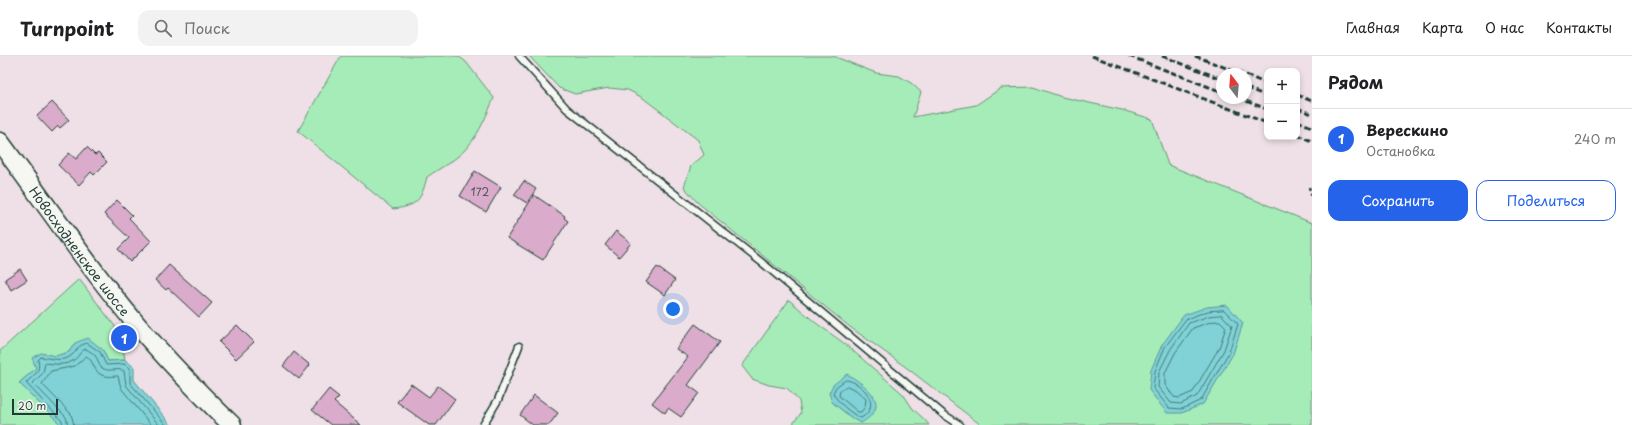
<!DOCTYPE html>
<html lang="ru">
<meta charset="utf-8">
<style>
body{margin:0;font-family:"Playpen Sans",sans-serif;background:#f2f2f2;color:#202124}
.controls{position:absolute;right:12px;top:12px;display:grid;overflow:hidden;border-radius:8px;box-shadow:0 2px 6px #0003}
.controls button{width:36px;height:36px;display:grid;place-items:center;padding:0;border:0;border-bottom:1px solid #e0e0e0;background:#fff;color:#202124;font:20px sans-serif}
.compass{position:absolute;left:1216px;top:12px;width:36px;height:36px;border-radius:50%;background:#fff;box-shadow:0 2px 6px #0003;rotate:344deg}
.scale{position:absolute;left:12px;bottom:10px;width:46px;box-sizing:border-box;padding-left:4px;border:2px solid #1f3d34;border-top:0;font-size:11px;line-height:14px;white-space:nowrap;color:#1f3d34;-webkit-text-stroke:3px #f6f6f2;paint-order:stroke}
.you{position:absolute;left:673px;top:253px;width:14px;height:14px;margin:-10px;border:3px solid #fff;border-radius:50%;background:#1a73e8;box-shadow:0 0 0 6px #1a73e833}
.badge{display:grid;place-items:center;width:26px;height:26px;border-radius:50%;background:#2563eb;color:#fff;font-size:13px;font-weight:700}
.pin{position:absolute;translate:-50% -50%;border:2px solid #fff;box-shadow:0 1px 4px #0006}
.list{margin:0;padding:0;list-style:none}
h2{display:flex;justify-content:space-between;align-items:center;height:52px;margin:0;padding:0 16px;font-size:17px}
h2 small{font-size:13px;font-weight:400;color:#757577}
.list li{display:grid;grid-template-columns:26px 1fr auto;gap:12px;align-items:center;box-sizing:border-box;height:60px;padding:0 16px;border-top:1px solid #e0e0e0}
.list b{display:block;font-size:15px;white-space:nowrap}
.list p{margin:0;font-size:13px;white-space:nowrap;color:#757577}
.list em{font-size:13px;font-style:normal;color:#757577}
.actions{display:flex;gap:8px;padding:12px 16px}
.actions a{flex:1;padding:9px 0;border:1px solid #2563eb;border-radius:12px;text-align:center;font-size:14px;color:#2563eb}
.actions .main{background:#2563eb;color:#fff}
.icon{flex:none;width:22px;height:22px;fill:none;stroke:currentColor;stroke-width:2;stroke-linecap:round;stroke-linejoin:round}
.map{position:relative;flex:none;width:1312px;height:369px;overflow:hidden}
header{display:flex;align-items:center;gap:24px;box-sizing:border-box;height:56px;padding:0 20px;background:#fff;border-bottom:1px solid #e0e0e0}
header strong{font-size:19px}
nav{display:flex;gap:22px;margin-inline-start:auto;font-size:14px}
.search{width:280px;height:36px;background:#f2f2f2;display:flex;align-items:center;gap:10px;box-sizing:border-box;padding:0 14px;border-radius:12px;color:#757577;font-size:15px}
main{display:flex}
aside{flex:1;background:#fff}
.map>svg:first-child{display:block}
.green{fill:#a6ecb8;stroke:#629476;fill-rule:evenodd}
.water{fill:#80d2d7;stroke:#599696}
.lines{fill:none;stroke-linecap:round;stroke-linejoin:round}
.shore{stroke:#467975;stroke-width:1}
.building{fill:#daabcb;stroke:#1f3d34}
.lane-casing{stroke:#1f3d34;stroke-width:9}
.secondary-casing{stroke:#1f3d34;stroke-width:21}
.path{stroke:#1f3d34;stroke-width:2.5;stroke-dasharray:3 3;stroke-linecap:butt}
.lane{stroke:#f6f6f2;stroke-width:6}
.secondary{stroke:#f6f6f2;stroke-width:18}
.rail{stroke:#1f3d34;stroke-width:3;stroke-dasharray:6 3;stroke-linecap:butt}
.labels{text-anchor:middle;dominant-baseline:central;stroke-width:4;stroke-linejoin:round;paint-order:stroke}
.number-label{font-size:11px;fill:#4e585a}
.street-label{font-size:13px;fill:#1f3d34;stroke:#f6f6f2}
</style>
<header>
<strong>Turnpoint</strong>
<div class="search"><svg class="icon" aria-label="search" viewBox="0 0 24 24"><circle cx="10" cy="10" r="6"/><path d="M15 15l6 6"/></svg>Поиск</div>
<nav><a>Главная</a><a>Карта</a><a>О нас</a><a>Контакты</a></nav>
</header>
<main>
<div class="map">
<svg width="1312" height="369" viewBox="0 0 1312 369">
<rect width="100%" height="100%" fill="#eee0e6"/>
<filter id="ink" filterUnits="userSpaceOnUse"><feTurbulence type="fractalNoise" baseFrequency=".025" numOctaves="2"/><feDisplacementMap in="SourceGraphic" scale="8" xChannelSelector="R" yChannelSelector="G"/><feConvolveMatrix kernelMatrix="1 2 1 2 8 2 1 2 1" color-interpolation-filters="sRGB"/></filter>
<g filter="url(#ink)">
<g class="green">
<path d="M 341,0 L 458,0 L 466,6 L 494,42 C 487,58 480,76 469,89 C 459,103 441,111 427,121 C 421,144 418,150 393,153 L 298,75 Z"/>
<path d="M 529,0 L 833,0 L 876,17 L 899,20 L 911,27 L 921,36 L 913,61 L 976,49 L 1001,32 L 1033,31 L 1062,41 L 1122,54 L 1152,63 L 1168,109 L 1312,167 L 1312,369 L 981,369 L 907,312 L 850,271 L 697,146 L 684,131 L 691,110 L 704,99 L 698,84 L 643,42 L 628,34 L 609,32 L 575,38 L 559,32 Z"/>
<path d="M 79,223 L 114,269 L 122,284 L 125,304 L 108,305 L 75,287 L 69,296 C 48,302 35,313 19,327 L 61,369 L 0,369 L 0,295 Z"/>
<path d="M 789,244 L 816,267 L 845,288 L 903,338 L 913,353 L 925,364 L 929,369 L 792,369 L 801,357 L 799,345 L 787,332 L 769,329 L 752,323 L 742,310 ZM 874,339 L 853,363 L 832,346 Z"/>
</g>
<g class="water">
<path d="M 1227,249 L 1243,267 L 1233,298 L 1203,348 L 1182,357 L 1167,357 L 1149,334 L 1151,314 L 1162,289 L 1184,259 L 1207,251 Z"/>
<path d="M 88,282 L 103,294 L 108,305 L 125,304 L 134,311 L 134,324 L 171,369 L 61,369 L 19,327 L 36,312 L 32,302 L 41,297 L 55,300 L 69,296 L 75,287 Z"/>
<path d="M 847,318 C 867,330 893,349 861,367 L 853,363 L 832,346 L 829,337 L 833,329 Z"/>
</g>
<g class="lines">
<g class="shore">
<path d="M 1224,254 L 1238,268 L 1229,296 L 1201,344 L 1182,353 L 1169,352 L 1153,332 L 1155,315 L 1165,291 L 1186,263 L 1208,255 Z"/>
<path d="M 1222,259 L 1232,270 L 1224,294 L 1197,340 L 1181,348 L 1171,347 L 1158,331 L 1159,316 L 1170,294 L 1189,267 L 1209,260 Z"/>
<path d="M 1220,265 L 1226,271 L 1219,292 L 1193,336 L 1179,342 L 1174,341 L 1165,329 L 1165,317 L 1175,297 L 1193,272 L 1210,266 Z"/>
<path d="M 846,324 C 863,326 883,350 861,362 C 854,360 836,345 833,337 L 836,331 Z"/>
<path d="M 847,330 L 856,334 L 866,343 L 865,351 L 861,356 L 858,356 L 839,340 L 840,335 Z"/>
<path d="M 63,369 L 62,365 L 26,327 C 34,318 41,317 38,304 L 41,301 C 50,302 64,307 72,299 C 80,292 75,291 87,287 L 100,296 L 106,309 L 124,308 L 130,312 L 130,327 L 166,369"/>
<path d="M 68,369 L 66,361 L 33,327 L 43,317 L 45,307 C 54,308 66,310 74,304 C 80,300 79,295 86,293 C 89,295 94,297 96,301 C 99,305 98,309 102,312 C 109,317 118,311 124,315 L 126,329 L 159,369"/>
<path d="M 74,369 L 71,358 L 42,328 L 51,315 L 75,310 L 86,300 C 95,305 93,318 105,320 C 109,321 114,320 118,320 L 121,332 L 151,369"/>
</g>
</g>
<g class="building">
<path d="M 52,46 L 69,64 L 60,72 L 58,70 L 52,76 L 37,60 Z"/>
<path d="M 87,91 L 95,99 L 98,97 L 107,106 L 94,119 L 91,116 L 79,129 L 58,109 L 69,97 L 76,103 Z"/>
<path d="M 475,115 L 501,131 L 486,156 L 460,140 Z"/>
<path d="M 524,125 L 536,133 L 527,147 L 514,139 Z"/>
<path d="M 534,139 L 565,160 L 564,162 L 568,165 L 543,204 L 507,182 Z"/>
<path d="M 117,144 L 132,159 L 129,162 L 151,185 L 130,206 L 118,193 L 129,182 L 104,158 Z"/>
<path d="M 616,175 L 631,187 L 619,201 L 605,189 Z"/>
<path d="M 169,209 L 212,247 L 199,261 L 168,232 L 166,234 L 155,224 Z"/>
<path d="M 657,211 L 675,224 L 665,239 L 646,226 Z"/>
<path d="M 20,213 L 27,224 L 11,234 L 5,223 Z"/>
<path d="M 695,268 L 720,286 L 688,329 L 699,337 L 681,361 L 668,352 L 665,357 L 652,347 L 688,301 L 676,293 Z"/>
<path d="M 237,269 L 254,286 L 236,303 L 219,286 Z"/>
<path d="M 294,296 L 310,309 L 299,323 L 283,310 Z"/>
<path d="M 411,328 L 429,341 L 438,330 L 455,343 L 436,369 L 429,369 L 397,346 Z"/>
<path d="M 329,333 L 339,341 L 334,346 L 361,369 L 331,369 L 312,354 Z"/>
<path d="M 534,339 L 558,357 L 549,369 L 533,369 L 520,359 Z"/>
</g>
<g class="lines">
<defs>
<g id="lane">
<path d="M 519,0 L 567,53 L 765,209 L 943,358 L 960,369"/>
<path d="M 483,369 L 498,344 L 519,290"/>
</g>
<g id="secondary">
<path id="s1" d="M 0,86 C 45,147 89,212 138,270 C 168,305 199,337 232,369"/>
</g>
</defs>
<use href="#lane" class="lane-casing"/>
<use href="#secondary" class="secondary-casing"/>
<path class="path" d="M 1309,131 L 1312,142"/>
<use href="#lane" class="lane"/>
<use href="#secondary" class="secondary"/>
<g class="rail">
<path d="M 1092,0 L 1267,67"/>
<path d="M 1129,0 L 1222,36"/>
<path d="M 1162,0 L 1222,23"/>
<path d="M 1195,0 L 1242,18"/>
<path d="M 1246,19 L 1267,28"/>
<path d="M 1246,32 L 1267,40"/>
<path d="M 1297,39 L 1312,45"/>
<path d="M 1238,42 L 1267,53"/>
<path d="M 1297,52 L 1312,58"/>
<path d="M 1297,65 L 1312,71"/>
<path d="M 1297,79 L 1312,85"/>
</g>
</g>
</g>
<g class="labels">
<g class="number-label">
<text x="480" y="135">172</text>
</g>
<g class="street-label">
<text stroke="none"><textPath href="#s1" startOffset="135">Новосходненское шоссе</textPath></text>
</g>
</g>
</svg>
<div class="controls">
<button>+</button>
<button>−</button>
</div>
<svg class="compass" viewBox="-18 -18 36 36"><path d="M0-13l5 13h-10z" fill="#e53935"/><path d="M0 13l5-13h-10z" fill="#757577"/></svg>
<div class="scale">20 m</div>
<div class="you"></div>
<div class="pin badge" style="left:124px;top:282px">1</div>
</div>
<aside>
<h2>Рядом<small></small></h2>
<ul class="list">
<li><span class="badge">1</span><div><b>Верескино</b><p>Остановка</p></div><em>240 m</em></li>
</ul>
<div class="actions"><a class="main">Сохранить</a><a>Поделиться</a></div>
</aside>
</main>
